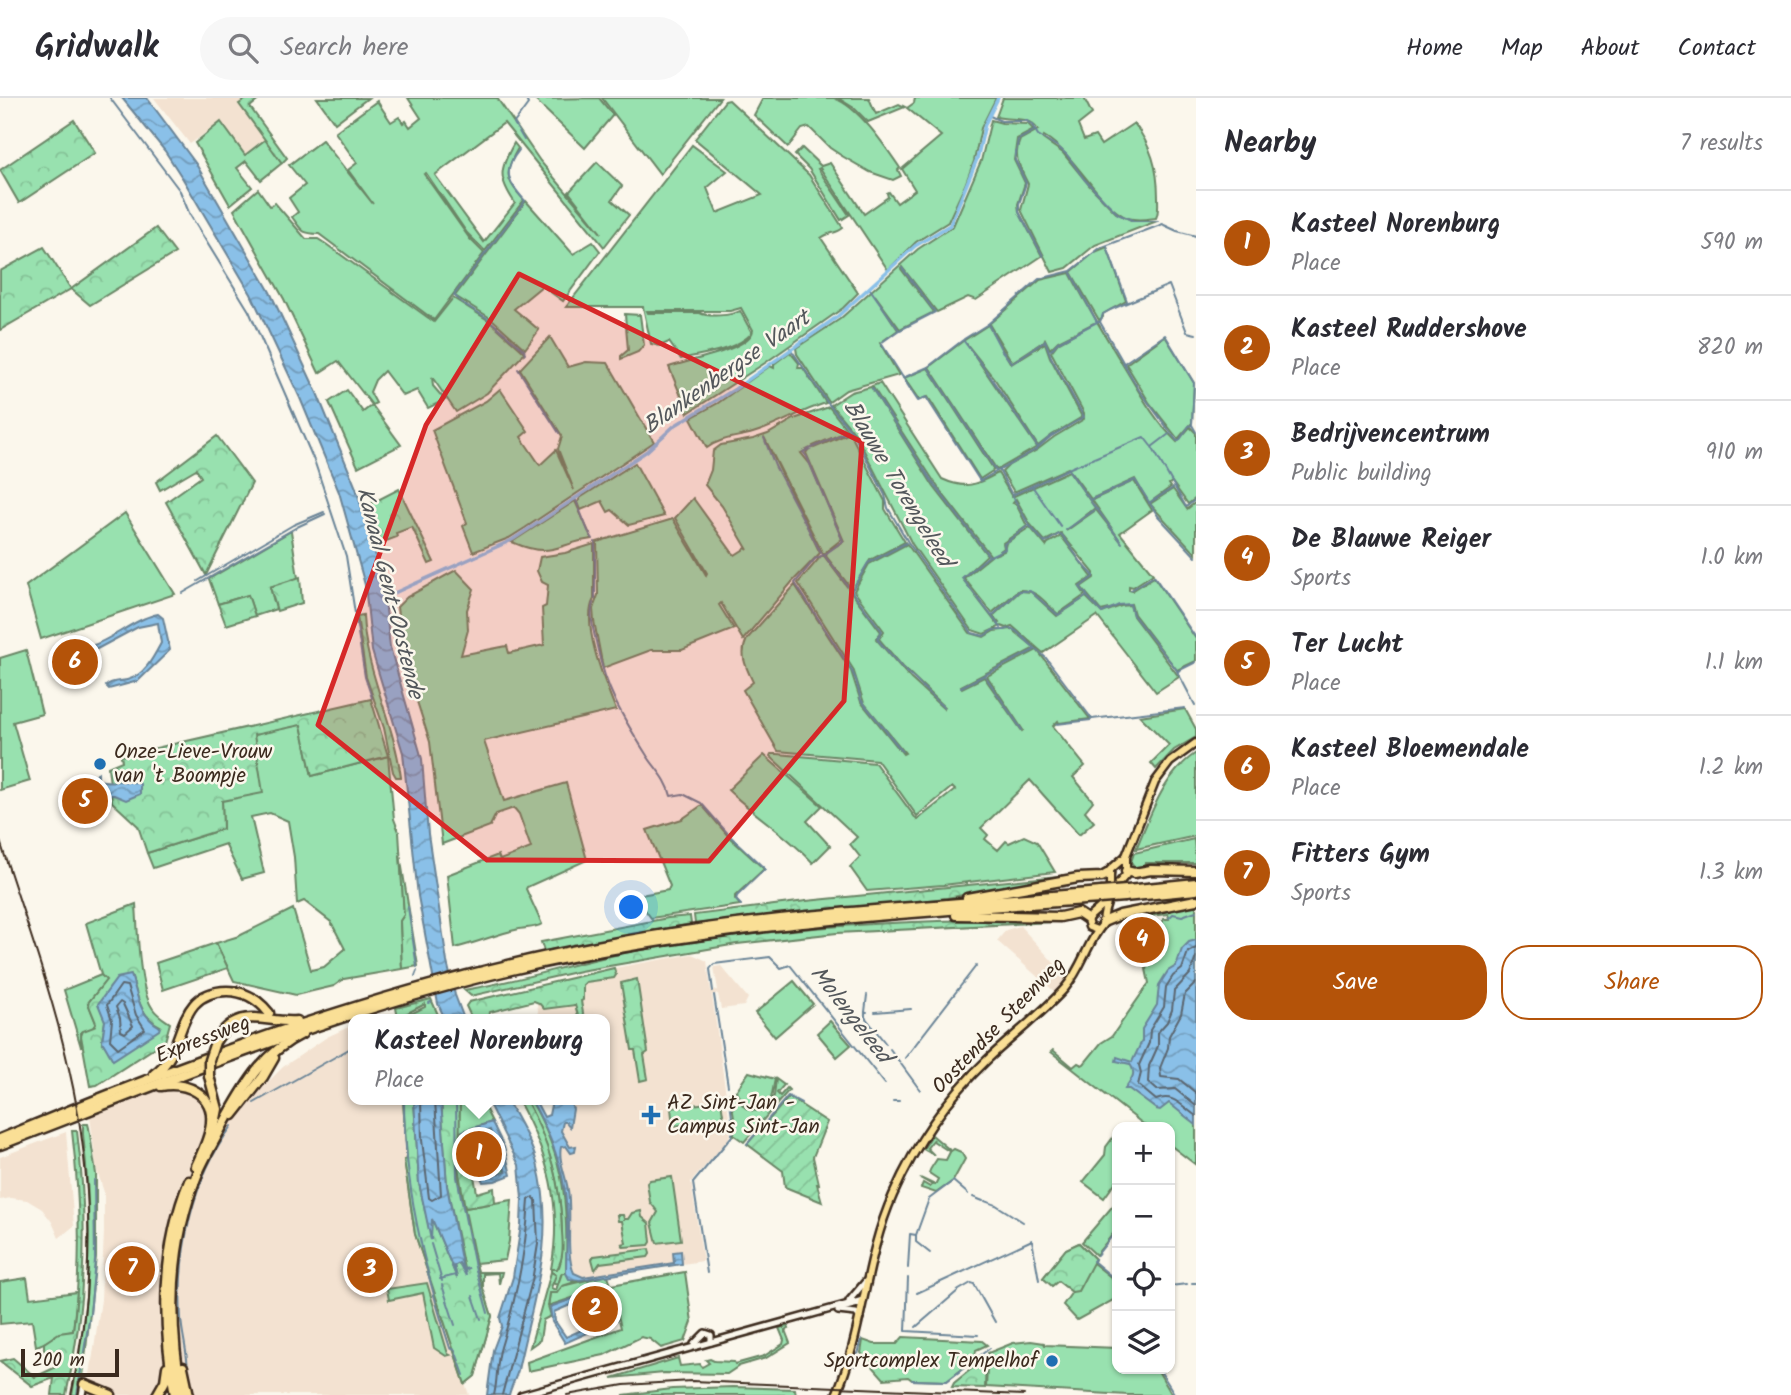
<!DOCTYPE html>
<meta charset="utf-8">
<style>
body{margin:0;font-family:Kalam,sans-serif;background:#f7f7f7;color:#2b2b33}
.controls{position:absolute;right:21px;bottom:21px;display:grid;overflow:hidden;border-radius:14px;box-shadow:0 2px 5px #0004}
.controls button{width:63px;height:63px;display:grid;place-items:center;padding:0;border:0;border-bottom:2px solid #e1e1e2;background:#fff;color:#2b2b33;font:35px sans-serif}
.scale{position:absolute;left:21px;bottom:18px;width:98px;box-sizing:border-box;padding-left:7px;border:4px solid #3b2a1e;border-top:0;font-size:19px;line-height:24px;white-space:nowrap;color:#3b2a1e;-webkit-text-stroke:5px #fbf7ec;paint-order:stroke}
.you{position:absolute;left:632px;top:810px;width:24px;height:24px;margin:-18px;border:5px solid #fff;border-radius:50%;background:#1a73e8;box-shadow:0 0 0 10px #1a73e833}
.badge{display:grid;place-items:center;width:46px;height:46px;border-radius:50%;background:#b45309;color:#fff;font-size:23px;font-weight:700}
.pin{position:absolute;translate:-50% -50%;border:4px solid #fff;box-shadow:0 2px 7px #0006}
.popup{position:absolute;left:348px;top:916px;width:262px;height:91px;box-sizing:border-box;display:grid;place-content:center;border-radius:14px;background:#fff;filter:drop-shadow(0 2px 5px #0005);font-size:23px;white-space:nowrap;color:#7c7c81}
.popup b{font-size:26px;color:#2b2b33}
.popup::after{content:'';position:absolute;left:50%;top:100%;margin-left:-14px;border:14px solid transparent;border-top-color:#fff}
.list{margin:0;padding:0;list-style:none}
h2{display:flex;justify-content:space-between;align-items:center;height:91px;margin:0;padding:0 28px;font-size:30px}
h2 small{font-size:23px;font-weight:400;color:#7c7c81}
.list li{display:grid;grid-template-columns:46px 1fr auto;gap:21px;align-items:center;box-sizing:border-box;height:105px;padding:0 28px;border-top:2px solid #e1e1e2}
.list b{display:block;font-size:26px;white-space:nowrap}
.list p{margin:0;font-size:23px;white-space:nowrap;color:#7c7c81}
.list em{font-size:23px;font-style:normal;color:#7c7c81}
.actions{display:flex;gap:14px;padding:21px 28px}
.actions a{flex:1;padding:16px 0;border:2px solid #b45309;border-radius:28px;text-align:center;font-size:24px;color:#b45309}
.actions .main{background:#b45309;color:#fff}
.icon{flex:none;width:38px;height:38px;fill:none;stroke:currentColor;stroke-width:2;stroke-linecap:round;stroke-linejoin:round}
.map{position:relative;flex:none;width:1196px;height:1297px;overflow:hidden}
header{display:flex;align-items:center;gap:42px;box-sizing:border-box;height:98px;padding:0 35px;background:#fff;border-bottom:2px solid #e1e1e2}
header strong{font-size:33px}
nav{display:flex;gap:38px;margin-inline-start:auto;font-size:24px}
.search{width:490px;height:63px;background:#f7f7f7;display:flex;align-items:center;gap:18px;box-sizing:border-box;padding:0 24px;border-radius:38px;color:#7c7c81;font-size:26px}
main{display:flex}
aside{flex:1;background:#fff}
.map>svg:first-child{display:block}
.built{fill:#f3e2d1}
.green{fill:#98e1af;stroke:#6a8666;stroke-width:2}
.forest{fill:url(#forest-crowns);stroke:#6a8666;stroke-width:2;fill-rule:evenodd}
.garden{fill:url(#garden-furrows);stroke:#6a8666;stroke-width:2}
.water{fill:url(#water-waves);stroke:#6a8497;stroke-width:2;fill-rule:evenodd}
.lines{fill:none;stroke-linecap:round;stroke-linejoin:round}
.shore{stroke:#5b666f;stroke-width:2}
.stream{stroke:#6a8497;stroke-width:2}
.canal{stroke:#8ac0e8;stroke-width:3.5}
.secondary-casing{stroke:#3b2a1e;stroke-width:10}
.primary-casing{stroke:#3b2a1e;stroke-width:11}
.highway-casing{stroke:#3b2a1e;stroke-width:13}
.secondary{stroke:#fbf7ec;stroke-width:5}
.primary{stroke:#fadf96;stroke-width:6}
.highway{stroke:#fadf96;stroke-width:8}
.rail{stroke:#3b2a1e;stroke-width:2}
.highway-bridge-casing{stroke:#3b2a1e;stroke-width:13;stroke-linecap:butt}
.highway-bridge{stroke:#fadf96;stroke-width:8}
.marked{fill:#d62828;fill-opacity:0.2;stroke:#d62828;stroke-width:5;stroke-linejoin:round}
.poi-dot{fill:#1f6fb2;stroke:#fbf7ec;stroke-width:2.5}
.labels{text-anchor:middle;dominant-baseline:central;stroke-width:5;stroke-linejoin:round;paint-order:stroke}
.poi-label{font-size:21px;fill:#3b2a1e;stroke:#fbf7ec;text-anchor:start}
.street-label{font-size:21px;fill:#3b2a1e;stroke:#fbf7ec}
.water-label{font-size:23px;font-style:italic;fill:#53575b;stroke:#fbf7ec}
</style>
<header>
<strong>Gridwalk</strong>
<div class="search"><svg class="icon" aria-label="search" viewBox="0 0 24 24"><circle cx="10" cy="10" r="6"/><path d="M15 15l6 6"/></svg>Search here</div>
<nav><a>Home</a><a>Map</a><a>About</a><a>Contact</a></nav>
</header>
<main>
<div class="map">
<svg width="1196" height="1297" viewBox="0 0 1196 1297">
<defs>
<pattern id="forest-crowns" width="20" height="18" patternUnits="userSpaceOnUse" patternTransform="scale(1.75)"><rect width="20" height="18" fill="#98e1af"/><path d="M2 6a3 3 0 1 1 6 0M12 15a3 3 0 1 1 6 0" fill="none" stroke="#84c196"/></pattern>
<pattern id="garden-furrows" width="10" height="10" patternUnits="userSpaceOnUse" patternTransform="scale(1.75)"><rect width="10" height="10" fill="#98e1af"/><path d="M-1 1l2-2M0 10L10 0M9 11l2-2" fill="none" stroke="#84c196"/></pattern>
<pattern id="water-waves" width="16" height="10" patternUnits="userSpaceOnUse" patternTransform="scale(1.75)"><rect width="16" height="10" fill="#8ac0e8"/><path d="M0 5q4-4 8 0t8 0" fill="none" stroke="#729cbb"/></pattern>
</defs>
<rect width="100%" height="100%" fill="#fbf7ec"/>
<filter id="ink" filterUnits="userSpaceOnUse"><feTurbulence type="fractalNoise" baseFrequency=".0143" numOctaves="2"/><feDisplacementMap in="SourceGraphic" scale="14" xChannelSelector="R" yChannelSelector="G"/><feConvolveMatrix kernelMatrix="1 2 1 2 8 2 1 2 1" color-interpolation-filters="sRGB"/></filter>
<g filter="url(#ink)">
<g class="built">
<path d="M 154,0 L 248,0 L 240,6 L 266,41 L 245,57 L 221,24 L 190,46 Z"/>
<path d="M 1020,828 L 1068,880 L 1055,894 L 997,843 L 1006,832 Z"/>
<path d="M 692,856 L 707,863 L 711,893 L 718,892 L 714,869 L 721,868 L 748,900 L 744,908 L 721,911 L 718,896 L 712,897 L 731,1033 L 728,1042 L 691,1084 L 703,1163 L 682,1166 L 681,1153 L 674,1165 L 580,1179 L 574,1175 L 571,1164 L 569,1100 L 560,1056 L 561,1048 L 566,1048 L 569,1053 L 576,1048 L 570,1049 L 561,1032 L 563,1024 L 566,1024 L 569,1029 L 566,1004 L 564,1002 L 605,1002 L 605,921 L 537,921 L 538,912 L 534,888 L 586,875 Z"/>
<path d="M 353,927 L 353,1002 L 403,1002 L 407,1062 L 404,1062 L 415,1136 L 469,1297 L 87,1297 L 101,1202 L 104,1134 L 104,1094 L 96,1070 L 90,1017 L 165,990 L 186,992 L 200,1002 L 205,1013 L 230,1026 L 245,1007 L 283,969 L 327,939 Z"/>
<path d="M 66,1034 L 74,1128 L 59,1140 L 52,1124 L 42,1111 L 27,1102 L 11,1100 L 0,1102 L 0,1059 Z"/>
</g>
<g class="green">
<path d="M 317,0 L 368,0 L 335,25 Z"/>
<path d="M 408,0 L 497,0 L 540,63 L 601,135 L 569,94 L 597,64 L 622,88 L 612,102 L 629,117 L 604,149 L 504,25 L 435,77 L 484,144 L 515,105 C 498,80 499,72 514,45 L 518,50 C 504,74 505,82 524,102 L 485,153 L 467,135 L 426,75 L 424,76 L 470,141 L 484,155 L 434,222 L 319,136 C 301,135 303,134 292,119 L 298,114 L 289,100 L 305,87 L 289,67 L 322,42 L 373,106 L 348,72 L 357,65 L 335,34 L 377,3 L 391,24 L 399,19 L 403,25 L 406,23 L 410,29 L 421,20 Z"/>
<path d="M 599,0 L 613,17 L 585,50 L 534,1 Z"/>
<path d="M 602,0 L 720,0 L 660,76 Z"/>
<path d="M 763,0 C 777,0 825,0 834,0 C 859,9 885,48 900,70 L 898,72 L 901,78 L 893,82 L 870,74 L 842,58 L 830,50 L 809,29 L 802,31 L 788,49 L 754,17 Z"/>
<path d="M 838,0 L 869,0 L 876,16 L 899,6 L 905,9 L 868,24 L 854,10 Z"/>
<path d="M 915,0 L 996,0 L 981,30 L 974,63 L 965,87 L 948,124 L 916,144 L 888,172 L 820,70 L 818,71 L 849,117 L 841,122 L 809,71 L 795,57 L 802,50 L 821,68 L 830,65 L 864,116 L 888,99 L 887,95 L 889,94 L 897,105 L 915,92 L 902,71 L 941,38 L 907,10 L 914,5 Z"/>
<path d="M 1003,0 L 1084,0 L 1092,16 L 1078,27 L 1084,42 L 1095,38 L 1101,47 L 1134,25 C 1151,48 1158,70 1158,99 C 1158,107 1159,114 1156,120 C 1147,121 1137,123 1128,120 C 1098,108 1077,57 1044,38 L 1043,41 L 1063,55 L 1089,87 L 1116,115 L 1133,123 L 1157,123 L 1095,147 L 1067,170 L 1052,174 L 1021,112 L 1028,86 C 1021,71 1012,59 1020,42 L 1038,32 C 1028,17 1012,23 996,19 Z"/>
<path d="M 729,2 L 809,77 L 843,130 C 836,136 829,134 821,140 L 858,195 L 843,210 L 765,265 L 688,315 L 669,269 C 688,262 750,252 753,232 L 741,210 L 730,213 L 647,213 L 648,215 L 700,215 C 708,219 731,218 740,213 L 752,235 C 735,253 705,255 681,261 L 669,244 L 660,248 L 651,246 L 643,209 L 566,209 L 692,47 L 727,73 L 707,90 L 717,115 L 762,97 L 695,41 L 725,3 Z"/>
<path d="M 991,22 L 1002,25 L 1028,26 L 1034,32 L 1017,41 L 1014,62 L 1025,85 L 1018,106 L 1019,114 L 1042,158 L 976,202 L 968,199 L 937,214 L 902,169 L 901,171 L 934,214 L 900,231 L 875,197 L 898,232 L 880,245 L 899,277 L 846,292 L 829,304 L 797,256 L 796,250 L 840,221 L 918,151 L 953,128 L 981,63 Z"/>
<path d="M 221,24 L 245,57 L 266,41 L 282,65 L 261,82 L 246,63 L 237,70 L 252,89 L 230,107 L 195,45 Z"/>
<path d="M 258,91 L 270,108 L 275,105 L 306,141 L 318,141 L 326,146 L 434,224 L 453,200 L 491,224 L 524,254 L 522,258 L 487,295 L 456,314 L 432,279 L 433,288 L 445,302 L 428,310 L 417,292 L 403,298 L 384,273 L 375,282 L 370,294 L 376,305 L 372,307 L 401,347 L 358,369 L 329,304 L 347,292 L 363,314 L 372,307 L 338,263 L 319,275 L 284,201 L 234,112 Z"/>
<path d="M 526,103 L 573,156 L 593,144 L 600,153 L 563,203 L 542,188 L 514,211 L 539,232 L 525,251 L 492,221 L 455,198 Z"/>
<path d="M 1107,149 L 1126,203 L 1103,216 L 1103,219 L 1099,222 L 1071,174 L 1095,154 Z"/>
<path d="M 1070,175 C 1086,206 1103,234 1121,264 C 1138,292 1154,322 1177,344 L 1190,329 L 1196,335 L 1196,400 L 1188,406 L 1172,384 L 1169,386 L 1171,389 L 1149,405 L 1135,381 L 1091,401 L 1068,370 L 1014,394 L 1002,374 L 1009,367 L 1037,352 L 1054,339 L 1084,321 L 1084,315 L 1051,254 L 1058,245 L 1094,225 L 1058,243 L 1050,251 L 1045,241 L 1044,243 L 1012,264 L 989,226 L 1040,182 Z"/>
<path d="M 625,216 L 640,217 L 644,247 L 638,254 L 621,261 L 621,258 L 628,252 Z"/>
<path d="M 988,227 L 1011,266 L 1045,245 L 1050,259 L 1082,319 L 1052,337 L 1038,348 L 996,283 L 966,245 L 1037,349 L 997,372 L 929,269 L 963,243 Z"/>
<path d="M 1165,238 L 1194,285 L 1192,325 L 1178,341 L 1149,304 L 1126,266 Z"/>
<path d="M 550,239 L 568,269 L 586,264 L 608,265 L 654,344 L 525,430 L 509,440 L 473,454 L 463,428 L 467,425 L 432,332 L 486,303 L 500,291 L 528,333 L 521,339 L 540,367 L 556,352 L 574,392 L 558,351 L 562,338 L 520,271 Z"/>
<path d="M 790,254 L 799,265 L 798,270 L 803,270 L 826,305 C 803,312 782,325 759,333 C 741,340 723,338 707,350 L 691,320 L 718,305 L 770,268 L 774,270 L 774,266 Z"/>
<path d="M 928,270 L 994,372 L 980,381 L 928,299 L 919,302 L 904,280 Z"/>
<path d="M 880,285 L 942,381 C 966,392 976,387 998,375 L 1012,399 L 1069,373 L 1095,410 L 1066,433 L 1096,412 L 1122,445 L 1092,402 L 1134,383 L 1152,412 L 1120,435 L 1153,476 L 1133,489 L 1129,488 L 1129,492 L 1132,493 L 1154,479 L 1196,541 L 1196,563 L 1177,572 L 1134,516 L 1131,506 L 1101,513 L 1081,489 L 1094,480 L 1094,475 L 1061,435 L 1045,443 L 1030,426 L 1016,401 L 1013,405 L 1016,406 L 1027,428 L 1003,445 L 1004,450 L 994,457 L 1004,453 L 1006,445 L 1030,429 L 1046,448 L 1048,445 L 1061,438 L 1092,479 L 1079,488 L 1085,497 L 1058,516 C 1045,505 1037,491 1019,492 L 992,515 L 964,480 L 991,458 L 939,391 L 872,288 Z"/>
<path d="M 871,289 L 934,389 L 987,457 L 962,480 L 997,526 L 999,525 L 993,518 L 1020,493 L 1031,494 L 1057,518 L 1086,499 L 1102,515 L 1121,508 L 1130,507 L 1133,518 L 1179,579 L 1156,594 L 1097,518 L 1043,555 L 1012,528 L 1006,530 L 1001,528 L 984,536 L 972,532 L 912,446 L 856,337 L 831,307 L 851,294 Z"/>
<path d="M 829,309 L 848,333 L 813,348 L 814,350 L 850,335 L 885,403 L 885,411 L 905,444 L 870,462 L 853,490 L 851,490 L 826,458 L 827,454 L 844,443 L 806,355 L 810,350 L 801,355 L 810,366 L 842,441 L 823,456 L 764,339 L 820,455 L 793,483 L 743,542 L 721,505 L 719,507 L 734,531 L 682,552 L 651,552 L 603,570 L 594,523 L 593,511 L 598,497 L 597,444 L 673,421 L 706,477 L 707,475 L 675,420 L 693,400 L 732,454 L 735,457 L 746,450 L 748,452 L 722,408 L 705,387 L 711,372 L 713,353 L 721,347 L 753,341 L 768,336 L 794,321 Z"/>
<path d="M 635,365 L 664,418 L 629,427 L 612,412 L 608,414 L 602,403 L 581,412 L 578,404 L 580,400 Z"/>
<path d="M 1173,391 L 1187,411 L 1196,404 L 1196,456 L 1150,406 Z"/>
<path d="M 575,403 L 592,441 C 557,445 553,462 512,444 Z"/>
<path d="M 125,415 L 175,496 L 41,541 L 26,488 Z"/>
<path d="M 291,433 L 298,480 L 270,489 L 276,511 L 255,518 L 248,497 L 218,506 L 209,481 Z"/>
<path d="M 594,446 L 594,501 C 580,526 606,587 616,612 L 484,643 L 504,703 L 566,685 L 587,762 L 527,789 L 526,791 L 542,826 C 534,831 525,829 515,832 C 495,837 476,845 455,850 L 447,777 L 498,757 L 500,762 L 531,750 L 519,716 L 514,710 L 496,716 L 490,728 L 442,746 L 430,644 L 403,560 L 397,509 L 407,499 L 456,472 L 474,491 L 467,512 L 468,532 L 461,557 L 507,548 L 509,555 L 544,547 L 542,510 L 546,508 L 548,487 L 542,484 L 537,473 L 540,459 L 565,455 Z"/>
<path d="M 907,446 L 970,535 L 984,539 L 994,533 L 1012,531 L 1035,550 L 961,588 L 962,590 L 984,579 L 1022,633 L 1023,632 L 987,578 L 1037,552 L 1090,621 L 1059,625 L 1058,623 L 1053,628 L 1085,668 L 1073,679 L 1093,703 L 1085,713 L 1094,724 L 1079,737 L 1030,682 L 981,730 L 988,737 L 985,741 L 998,752 L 1006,743 L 1009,745 L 1024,738 L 1037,744 L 1055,774 L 943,787 L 867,793 L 850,769 L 860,759 L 850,746 L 857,739 L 770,658 L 771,656 L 778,656 L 875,665 L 917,722 L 955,692 L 952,689 L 917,718 L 877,662 L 778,653 L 743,592 L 753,584 C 746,569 739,557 747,541 L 795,487 L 851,573 L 861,604 L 903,656 L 905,655 L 864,605 L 853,571 L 798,485 L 821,458 L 824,458 L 881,534 L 876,541 L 911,581 L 944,611 L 945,609 L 903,569 L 879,541 L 884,533 L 854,493 L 869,466 Z"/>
<path d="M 26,552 L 42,616 L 13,624 L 30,683 L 0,692 L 0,560 Z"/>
<path d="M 1185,611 L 1196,631 L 1196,639 L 1174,652 L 1156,671 L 1151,665 L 1169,647 L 1140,618 Z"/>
<path d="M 301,626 L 312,678 L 388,658 L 394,721 L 399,734 L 404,817 L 400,823 L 402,871 L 344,881 L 334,888 L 296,897 L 234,883 L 216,845 L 239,838 L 293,811 L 311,872 L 324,869 L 345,851 L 331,824 L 304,803 L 297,806 L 294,759 L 288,723 L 270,715 L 251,719 L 264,775 L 242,781 L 225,746 L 153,770 L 147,755 L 223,731 L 222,703 L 253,637 Z"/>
<path d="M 1196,655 L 1196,738 L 1136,751 C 1151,716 1163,677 1196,655 Z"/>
<path d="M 764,657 L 822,708 L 807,723 L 830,748 L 813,765 C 788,737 755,718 728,692 Z"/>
<path d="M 702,707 L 729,739 L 764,771 L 735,798 L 735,801 L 740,807 L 651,820 L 635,798 L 668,792 L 670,788 L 647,732 L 682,721 Z"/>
<path d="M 1194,741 L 1196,765 L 1145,765 L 1145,770 L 1135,769 L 1131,764 L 1134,755 Z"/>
<path d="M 1196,805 L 1196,1067 L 1170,1047 L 1170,1029 L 1147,1029 L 1051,954 L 1053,952 L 1073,969 L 1078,965 L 1082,967 L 1084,966 L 1101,945 L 1112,938 L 1149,885 L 1146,871 L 1162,825 L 1164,821 L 1169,821 L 1168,816 L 1113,822 Z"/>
<path d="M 1139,825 L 1156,831 L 1144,859 L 1128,853 Z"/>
<path d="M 101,877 L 107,882 L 88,905 L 96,925 L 92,931 L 81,934 L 81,949 L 64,892 Z"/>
<path d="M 794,883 L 813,906 L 775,939 L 755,915 Z"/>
<path d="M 830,923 L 851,947 L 837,959 L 817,935 Z"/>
<path d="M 749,974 L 775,981 L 771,1001 L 762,1011 L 749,1012 L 736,993 Z"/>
<path d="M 776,981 L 784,987 L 777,995 L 780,998 L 787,990 L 789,992 L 744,1044 L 734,1037 L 734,1019 L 730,995 L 735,993 C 741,1008 746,1015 762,1012 L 774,998 Z"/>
<path d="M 403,1002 L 481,1002 L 492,1024 L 460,1034 L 458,1069 L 465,1110 L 512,1102 L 509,1143 L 505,1162 L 476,1165 L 478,1174 L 502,1174 L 499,1186 L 498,1175 L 483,1176 L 483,1192 L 492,1218 L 475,1278 L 465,1286 L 415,1136 L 404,1062 L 407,1061 Z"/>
<path d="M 526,1002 L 531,1002 C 566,1065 568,1106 566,1175 L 561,1177 L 557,1191 L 557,1187 L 552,1185 L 555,1176 L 551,1174 L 551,1171 L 559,1169 L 561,1162 C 566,1105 553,1052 526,1002 Z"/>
<path d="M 721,1003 L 725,1030 L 722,1022 L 673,1028 L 671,1010 Z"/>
<path d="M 84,1026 L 88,1026 L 89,1030 L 96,1076 L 96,1159 L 83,1279 L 79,1297 L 72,1297 C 90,1210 93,1124 83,1036 L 83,1027 Z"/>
<path d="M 1117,1034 L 1117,1082 L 1104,1100 L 1083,1084 L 1105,1057 L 1106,1049 Z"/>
<path d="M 932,1037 L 951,1053 L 954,1051 L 961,1054 L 965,1061 L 953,1083 L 936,1095 L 921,1090 L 923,1085 L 930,1089 L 932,1087 L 920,1080 L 935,1087 L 938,1081 L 929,1075 C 930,1070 933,1068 937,1061 L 946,1062 L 950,1054 L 933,1043 L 934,1041 L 927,1050 L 934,1057 L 923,1051 Z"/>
<path d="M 672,1079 L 681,1142 L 657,1145 L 652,1125 L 658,1114 L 650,1104 L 647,1085 L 650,1082 Z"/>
<path d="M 1117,1103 L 1117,1131 L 1096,1157 L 1082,1144 Z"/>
<path d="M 641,1113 L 642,1119 L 649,1125 L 651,1144 L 649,1147 L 624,1149 L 622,1146 L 626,1145 L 622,1123 L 618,1123 L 617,1117 L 623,1117 L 624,1121 L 628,1121 L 632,1115 Z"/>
<path d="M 1079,1145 L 1095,1161 L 1093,1165 L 1117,1184 L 1117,1200 L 1077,1222 L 1063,1207 L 1072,1194 L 1058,1183 L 1052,1188 L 1043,1180 L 1066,1151 Z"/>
<path d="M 685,1174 L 692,1224 L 685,1243 L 661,1250 L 650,1241 L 641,1239 L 604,1257 L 528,1273 L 527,1264 L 621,1230 L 611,1187 L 548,1208 L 550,1195 L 557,1194 L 562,1188 L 608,1177 L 611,1187 Z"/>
<path d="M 27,1180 L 30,1200 L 77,1194 L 73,1233 C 57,1235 50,1244 36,1248 L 32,1223 L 0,1226 L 0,1184 Z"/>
<path d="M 427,1185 L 448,1256 L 450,1257 L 446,1258 L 434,1250 L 423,1195 L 389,1202 L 387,1191 Z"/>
<path d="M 788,1228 L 789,1231 L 785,1232 L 790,1245 L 766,1260 L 739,1268 L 727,1276 L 664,1275 L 612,1280 L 678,1260 L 680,1268 L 700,1266 L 702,1269 L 709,1265 L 706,1262 L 710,1261 L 714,1263 L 734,1264 L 735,1266 L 764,1258 L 783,1246 L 784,1242 L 779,1230 Z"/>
<path d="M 903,1239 L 982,1243 L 987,1247 L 976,1252 L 975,1261 L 947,1283 L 912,1282 L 908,1279 L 884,1281 L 861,1255 L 863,1242 L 874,1246 L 897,1246 Z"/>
<path d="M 1031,1243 L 1044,1245 L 1045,1247 L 1117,1250 L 1117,1271 L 1157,1271 L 1172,1297 L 1128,1297 L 986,1289 L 988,1255 L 1013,1245 Z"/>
</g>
<g class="forest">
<path d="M 248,0 L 261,0 L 250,9 L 287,60 L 282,65 L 239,6 Z"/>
<path d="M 74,22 L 95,55 L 19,105 L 0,72 Z"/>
<path d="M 156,130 L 175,155 L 90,207 L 71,191 L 0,232 L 0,173 L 44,149 L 71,191 Z"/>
<path d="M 217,338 L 252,385 L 206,477 L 166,404 L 201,379 L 196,371 L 160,392 L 156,384 Z"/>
<path d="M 399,391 L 434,464 L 429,466 L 412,429 L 396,435 L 397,439 L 381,445 L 368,407 Z"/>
<path d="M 300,479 L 302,505 L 277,513 L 270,489 Z"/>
<path d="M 248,497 L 255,518 L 226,527 L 218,506 Z"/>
<path d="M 363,517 C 365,573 394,623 401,679 L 396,679 L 393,674 L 384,630 L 366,579 L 357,518 Z"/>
<path d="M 371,601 L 388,658 L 312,678 L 301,627 L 254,637 L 263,695 L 222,703 L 223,731 L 147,755 L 138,728 L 112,704 L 108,669 L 122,663 L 121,658 Z"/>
<path d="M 400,757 L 418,868 L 402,871 L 400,823 L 404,817 Z"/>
<path d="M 1079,776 L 947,800 L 695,826 L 694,817 L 806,803 Z"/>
<path d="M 136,806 C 138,832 138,890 153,911 C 157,917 164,921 170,925 L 165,943 L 97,987 L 90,988 L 81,938 L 83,933 L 94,929 L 96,925 L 88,905 L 106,882 L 101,877 L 86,825 ZM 131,877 C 138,899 139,917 160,928 L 109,952 L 102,944 L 105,923 Z"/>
<path d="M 690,818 L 691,826 L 544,853 L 541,844 L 668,820 Z"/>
<path d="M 1012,822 L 1053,824 L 837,835 L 737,846 L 580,873 L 471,898 L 464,892 C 522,883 578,863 635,853 C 760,831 885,822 1012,822 Z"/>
<path d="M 216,845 L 228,870 L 163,892 L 156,865 Z"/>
<path d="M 614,870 L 616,877 L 614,880 L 586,884 L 583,887 L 583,902 L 581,903 L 584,921 L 579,921 L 575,907 L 544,911 L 539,905 L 534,903 L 490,914 L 488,921 L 472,921 L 466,908 L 469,904 Z"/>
<path d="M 637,881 L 648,954 L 644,957 L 648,981 L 640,983 L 635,952 L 632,952 L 621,885 Z"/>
<path d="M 431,901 L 440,921 L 401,921 L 425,909 L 425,906 L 398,920 L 396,910 Z"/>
<path d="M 403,1002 L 414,1002 L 419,1085 L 430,1134 L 432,1120 L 457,1180 L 454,1167 L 459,1165 L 464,1171 L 447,1088 L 441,1002 L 460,1002 L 459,1083 L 477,1171 L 492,1218 L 475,1278 L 465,1286 L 415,1136 L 404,1062 L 407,1061 Z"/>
<path d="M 518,1002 L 526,1002 C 549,1043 561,1086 562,1134 C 563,1146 564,1160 557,1171 L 551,1171 C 563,1108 548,1056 518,1002 Z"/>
<path d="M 72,1033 L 77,1033 C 88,1121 86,1210 66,1297 L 52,1297 L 54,1280 L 32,1288 L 0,1263 L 13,1260 L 35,1279 L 54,1270 L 54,1253 L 44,1255 L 44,1245 L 59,1235 L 73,1233 C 82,1166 80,1100 72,1033 Z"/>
<path d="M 1079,1145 L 1095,1161 L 1078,1193 L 1072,1194 L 1058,1183 L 1052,1188 L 1043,1180 L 1066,1151 Z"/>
<path d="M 649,1151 L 650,1156 L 648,1159 L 600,1165 L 595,1172 L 592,1161 L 594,1158 Z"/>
<path d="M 551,1174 L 556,1177 L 551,1190 L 556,1192 L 562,1175 L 566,1175 L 572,1183 L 584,1181 L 562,1188 L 557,1195 L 550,1195 L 548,1208 L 551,1218 L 543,1222 L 540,1242 L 530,1249 Z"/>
<path d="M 986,1259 L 985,1290 L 952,1289 L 954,1285 Z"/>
<path d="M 733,1289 L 795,1291 L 796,1297 L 623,1297 L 672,1291 Z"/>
</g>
<g class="garden">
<path d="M 789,999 L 827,1024 L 813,1059 L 819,1086 L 817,1086 L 822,1104 L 785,1089 L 783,1073 L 747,1046 Z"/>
<path d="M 490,1032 L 501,1056 L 505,1075 L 487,1078 L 474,1054 L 470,1038 Z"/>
<path d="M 460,1042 L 473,1072 L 477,1095 L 494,1090 L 495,1105 L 465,1110 L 458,1069 Z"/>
</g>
<g class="water">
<path d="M 122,0 L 147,0 L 196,66 L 270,194 L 317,295 L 356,390 L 383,483 L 390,549 L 422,661 L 428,736 L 447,864 L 455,897 L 464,921 L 445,921 L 438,906 L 418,798 L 403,655 L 372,553 L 365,487 L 339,394 L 300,300 L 251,196 L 183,81 L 165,53 Z"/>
<path d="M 158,516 L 163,520 L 170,552 L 138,583 L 109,591 L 106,588 C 112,582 119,584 127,582 C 144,578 153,560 161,545 L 158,525 L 138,529 L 97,551 L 69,561 L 67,559 C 72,552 82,551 91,548 C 115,540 134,521 158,516 Z"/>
<path d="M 98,675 L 98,682 C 111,686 127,680 140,686 L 140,696 L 126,702 L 114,697 L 103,697 L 93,680 Z"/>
<path d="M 1196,842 L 1196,1027 L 1169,1005 L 1160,1012 L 1156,1011 L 1129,991 L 1125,991 C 1129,982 1138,978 1130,966 L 1116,963 L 1117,959 L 1132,964 L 1142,943 L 1142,931 L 1157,907 L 1159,887 L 1168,873 L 1176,868 L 1182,851 L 1189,844 Z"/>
<path d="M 131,877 C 138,899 139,917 160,929 L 159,932 L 113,962 L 102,943 L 105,923 L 98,906 L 117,880 Z"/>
<path d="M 414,1002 L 441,1002 L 447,1088 L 462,1167 L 464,1171 L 469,1170 L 465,1172 L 466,1178 L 459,1165 L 454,1168 L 457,1180 L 432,1121 L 431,1142 L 419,1085 Z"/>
<path d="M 487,1002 L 507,1002 C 518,1022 531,1043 537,1065 C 557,1140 533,1200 518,1272 C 516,1280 511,1288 509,1297 L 487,1297 L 493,1252 L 502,1228 L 500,1220 L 513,1179 L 521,1127 L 522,1101 L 519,1067 Z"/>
<path d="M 531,1002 L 535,1002 L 544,1019 L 549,1017 L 552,1002 L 570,1004 L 573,1011 L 570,1029 L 566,1024 L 563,1024 L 561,1033 L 570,1049 L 576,1048 L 575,1054 L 571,1055 L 566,1048 L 561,1049 C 558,1062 566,1078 568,1092 C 572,1116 565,1156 574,1175 L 583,1179 L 674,1165 L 673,1154 L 681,1153 L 682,1166 L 580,1182 L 569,1181 L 566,1175 C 566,1152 569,1128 566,1104 C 563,1068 549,1033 531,1002 Z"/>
<path d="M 492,1024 L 504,1049 L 511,1077 L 495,1083 L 483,1084 L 467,1047 L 463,1033 ZM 490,1032 L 506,1074 L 487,1078 L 475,1055 L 470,1038 Z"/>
<path d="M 606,1189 L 610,1189 L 617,1222 L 565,1245 L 552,1224 L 550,1209 ZM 604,1194 L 607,1196 L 612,1218 L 591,1228 L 582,1203 ZM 575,1205 L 579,1208 L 586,1230 L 566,1239 L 555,1223 L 554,1214 Z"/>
</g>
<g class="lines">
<g class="shore">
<path d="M 1196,850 L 1188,854 L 1182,871 L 1173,878 L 1166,889 L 1164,909 L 1150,932 L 1149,945 L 1139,967 L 1141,975 L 1138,987 L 1156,1002 C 1174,995 1181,1008 1196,1018"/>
<path d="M 1196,859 L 1190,876 L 1174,893 L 1172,912 L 1167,924 L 1158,934 L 1158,948 L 1149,968 L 1148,984 L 1157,992 L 1175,991 L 1196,1008"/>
<path d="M 1196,885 L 1185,896 L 1181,916 L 1169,938 L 1168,950 L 1160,970 L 1161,979 L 1179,981 L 1196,995"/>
<path d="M 121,887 L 127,888 L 136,917 L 145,931 L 118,950 L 110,942 L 112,922 L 107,907 Z"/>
<path d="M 120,904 L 123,906 L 133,928 L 125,935 L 121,933 L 120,920 L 116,909 Z"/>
<path d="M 421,1002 L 422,1042 L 429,1100 L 432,1102 L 441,1097 L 435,1002"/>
<path d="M 494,1297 C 498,1281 496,1264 501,1249 C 516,1202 526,1152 529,1102 L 533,1099 L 536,1102 L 538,1146 L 532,1183 L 502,1297"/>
</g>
<g class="stream">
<path d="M 110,0 L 180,93 L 190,117 L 249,213 L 279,282 L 315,365 L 346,458 L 365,579 L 372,600"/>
<path d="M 990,18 L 1001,23 L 1027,23 L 1032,27 L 1038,37 L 1058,49 L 1067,57 L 1084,81 L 1118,116 L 1134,123 L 1158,123"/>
<path d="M 1034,33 L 1018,42 L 1015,62 L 1026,85 L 1019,106 L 1019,114 L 1043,158"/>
<path d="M 524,42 L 514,25 L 528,6 L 525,0"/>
<path d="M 1164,127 L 1177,133 L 1196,138"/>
<path d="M 1107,149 L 1127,203"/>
<path d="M 870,191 L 899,232 L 881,245 L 914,297 L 918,303 L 926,299 L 980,383 L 999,372 L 1012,397"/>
<path d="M 462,205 L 454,197 L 525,103 C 509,84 501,74 519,52"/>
<path d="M 464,206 L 487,220 L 524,252 L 525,256"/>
<path d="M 1097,224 L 1100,224 L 1139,292 L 1177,343 L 1179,343 L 1189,328 L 1192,327 L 1196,334"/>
<path d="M 1100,224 L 1103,216 L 1110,212 L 1169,187 L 1187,234 L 1196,236"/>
<path d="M 900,232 L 935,214 L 902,170"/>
<path d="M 964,241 L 988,226"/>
<path d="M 1045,243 L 1012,265 L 1002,253 L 988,226 L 1039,181 L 1071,173 L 1100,150 L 1163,126"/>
<path d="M 790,250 L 827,304 L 854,337 L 885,397 L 888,410 L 908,444 L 972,535 L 984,538 L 993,532 L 1005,532 L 1010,530 L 1016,533 L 1046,560 L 1092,621 L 1185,610"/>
<path d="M 1051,252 L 1058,244 L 1097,224 L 1071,175"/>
<path d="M 1124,265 L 1165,237 L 1194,285 L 1192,326"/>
<path d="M 928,269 L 963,242 L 985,271 L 1037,348"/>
<path d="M 518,271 L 559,335"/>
<path d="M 903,280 L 928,269 L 996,373"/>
<path d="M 872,290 L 935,388 L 989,458 L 962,480 L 1001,530"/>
<path d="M 849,333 L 803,354 L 807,359 L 843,443 L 824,457 L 882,533 L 877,541 L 901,568 L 944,610"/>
<path d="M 1169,336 L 1152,349 L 1186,409 L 1196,401"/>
<path d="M 764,340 L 775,368 L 821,455"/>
<path d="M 1068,371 L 1144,339 L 1151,348"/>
<path d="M 1000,372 L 1035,352 L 1050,339 L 1084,319 L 1051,259 L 1045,242"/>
<path d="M 1032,388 L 1068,371 L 1096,411 L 1066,432"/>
<path d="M 575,400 L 588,433 L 593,441"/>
<path d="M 1090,402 L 1135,382 L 1158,418 L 1196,459"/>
<path d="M 1149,405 L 1173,390"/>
<path d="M 1097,411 L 1122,445"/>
<path d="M 1029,427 L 1012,397 L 1032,388 L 1061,429"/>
<path d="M 595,444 L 595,501"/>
<path d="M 823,457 L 815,461 L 795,485 L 851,571 L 856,582 L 861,602 L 902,653"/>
<path d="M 990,458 L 1005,451 L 1004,446 L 1029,427 L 1045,445 L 1059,436 L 1062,437 L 1081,464 L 1093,477 L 1093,479 L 1080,489 L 1087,497"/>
<path d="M 198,483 L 293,427 L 324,414"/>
<path d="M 852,492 L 868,465 L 906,445"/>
<path d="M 1131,492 L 1154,478 L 1196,540"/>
<path d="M 183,495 L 297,429 L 325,416"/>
<path d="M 593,505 C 589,518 594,534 597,548 C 606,592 622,618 646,656 C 655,671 667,680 671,698 L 683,696 L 701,705 L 730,738 L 765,771 L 737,798 L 736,802 L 741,807"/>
<path d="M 993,517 L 1019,493 L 1030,493 L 1058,517 L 1087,498 L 1102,515 L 1119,507 L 1130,506 L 1133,517 L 1176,571 L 1195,607"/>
<path d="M 1178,573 L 1196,564"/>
<path d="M 985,578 L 1022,632"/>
<path d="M 961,589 L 1036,551"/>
<path d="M 1057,626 L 1091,622"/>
<path d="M 408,809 L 417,869"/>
<path d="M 1169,820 L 1173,816 L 1182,818 L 1196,813"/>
<path d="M 415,878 L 417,873"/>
<path d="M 713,893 L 710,871 L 714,866 L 770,859 L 781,870 L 790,867 L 885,986"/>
<path d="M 714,897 L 728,988"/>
<path d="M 867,897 L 865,914 L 867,914"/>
<path d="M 429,905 L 431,904"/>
<path d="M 865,914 L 865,919 L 886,946"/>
<path d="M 875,914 L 911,911"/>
<path d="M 890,951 L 920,992"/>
<path d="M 905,960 L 976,868"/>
<path d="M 404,1002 C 404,1087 424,1170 450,1250 L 455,1252 L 464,1277"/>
<path d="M 456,1002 L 457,1079 L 475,1169 L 488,1215"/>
<path d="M 893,1003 L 899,1003"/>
<path d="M 254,1005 L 349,951"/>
<path d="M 747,1046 L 788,998 L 801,1005"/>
<path d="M 953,1083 L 968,1096"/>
<path d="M 973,1099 L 983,1103"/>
<path d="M 985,1103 L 996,1107 L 1023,1124"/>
<path d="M 431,1146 L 442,1183"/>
<path d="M 930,1155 L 916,1144 L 916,1137 L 929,1101 L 953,1083"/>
<path d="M 1097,1157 L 1117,1132"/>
<path d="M 1095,1161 L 1093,1163 L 1117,1183"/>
<path d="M 908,1170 L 910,1136 L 916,1137"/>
<path d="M 707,1175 L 693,1085 L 732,1038 L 733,1027 L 729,996"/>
<path d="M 908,1180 L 906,1233 L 978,1237"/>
<path d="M 440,1181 L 456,1177"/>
<path d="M 1192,1185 L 1196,1185"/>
<path d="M 442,1187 L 455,1227"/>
<path d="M 1170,1188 L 1187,1186"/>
<path d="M 917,1195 L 1032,1142 L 1039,1182"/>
<path d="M 473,1198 L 481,1221"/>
<path d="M 90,1217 L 95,1162 L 94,1082"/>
<path d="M 916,1229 L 959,1192 L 971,1185 L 974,1186 L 995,1224"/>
<path d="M 855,1268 L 862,1241"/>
<path d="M 1159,1271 L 1175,1297"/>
<path d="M 188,1274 C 188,1256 182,1237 181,1220 C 177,1154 192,1081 232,1028"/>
<path d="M 912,1282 L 947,1283 L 990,1250"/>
<path d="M 77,1297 L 89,1222"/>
</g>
<path class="canal" d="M 392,496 L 512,442 L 597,386 L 647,353 L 674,328 L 735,291 L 837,219 L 915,148 L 950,127 L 977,61 L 985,26 L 998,0"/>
<defs>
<g id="secondary">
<path d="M 849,1203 L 865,1184"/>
<path d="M 838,1211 L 862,1205"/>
<path d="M 838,1213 L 856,1215 L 860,1220"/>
<path d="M 694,1246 L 705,1235 L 711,1237 L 711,1244"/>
<path d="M 82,1297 L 84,1286"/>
<path d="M 521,1297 L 863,1202"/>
</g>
<g id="primary">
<path d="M 1110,790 L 1110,772 L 1126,758"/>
<path d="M 1097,832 L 1089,829 L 1087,821 L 1103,807"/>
<path d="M 836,1297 C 864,1233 864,1162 893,1097 C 915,1047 947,1000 987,962 C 1012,938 1042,916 1065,890 C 1082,870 1088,843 1103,826 C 1104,805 1112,792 1126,777 L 1126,758 L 1155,684 L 1170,664 L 1196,645"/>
</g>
<g id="highway">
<path d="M 1126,773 L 1134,775 L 1151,772 L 1196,773"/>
<path d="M 1127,792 L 1196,785"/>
<path d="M 1124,799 L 1196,792"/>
<path d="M 967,800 L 1078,780 L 1102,779 L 1109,775"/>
<path d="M 956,817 L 1060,819 L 1078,815 L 1087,821"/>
<path d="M 1103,824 L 1120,817 L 1196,802"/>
<path d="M 215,944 C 239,905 264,926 297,923"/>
<path d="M 154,976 C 189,953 172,894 227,893 C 245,893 258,901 269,915"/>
<path d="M 209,978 L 218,1011 L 213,1036"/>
<path d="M 161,988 C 186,984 214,995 211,1025 C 210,1039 202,1055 196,1068"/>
<path d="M 233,1017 L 263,979 L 274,960"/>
<path d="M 0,1041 C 199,958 401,883 613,845 C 774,815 938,808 1101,794"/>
<path d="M 0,1047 C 169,982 335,913 511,872 C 704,827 902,815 1099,801"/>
<path d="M 183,1269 L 189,1297"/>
<path d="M 84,1286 L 111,1297"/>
<path d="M 157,1297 L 165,1283 L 167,1269"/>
<path d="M 175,1297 C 162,1225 161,1152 189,1083"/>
<path d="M 182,1297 C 168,1222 169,1146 198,1075 C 206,1056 218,1037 228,1018 C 247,984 265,954 302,936"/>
</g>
</defs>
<use href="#secondary" class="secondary-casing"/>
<use href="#primary" class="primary-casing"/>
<use href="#highway" class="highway-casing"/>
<use href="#secondary" class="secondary"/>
<use href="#primary" class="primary"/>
<use href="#highway" class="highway"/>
<g class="rail">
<path d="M 0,743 C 24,818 52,894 69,971 C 94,1078 95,1190 71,1297"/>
<path d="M 567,1297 L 624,1287 L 692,1283 L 1024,1297"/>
</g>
<defs>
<g id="highway-bridge">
<path d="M 1101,794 L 1127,792"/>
<path d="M 1099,801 L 1124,799"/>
<path d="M 209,978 L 209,962 L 215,944"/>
</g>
</defs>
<use href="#highway-bridge" class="highway-bridge-casing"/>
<use href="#highway-bridge" class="highway-bridge"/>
</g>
</g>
<path class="marked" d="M 519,176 L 862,344 L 844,603 L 709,763 L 487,762 L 318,627 L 426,327 Z"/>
<g class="poi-dot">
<circle cx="100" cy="666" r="7"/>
<path d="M647.5 1006.5h7v7h7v7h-7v7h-7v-7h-7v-7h7z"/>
<circle cx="1052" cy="1263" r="7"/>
</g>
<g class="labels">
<g class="poi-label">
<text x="114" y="654">Onze-Lieve-Vrouw<tspan x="114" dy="24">van 't Boompje</tspan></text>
<text x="667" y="1005">AZ Sint-Jan -<tspan x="667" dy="24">Campus Sint-Jan</tspan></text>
<text x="1038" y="1263" text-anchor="end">Sportcomplex Tempelhof</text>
</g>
<g class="street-label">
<text transform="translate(999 928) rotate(-46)">Oostendse Steenweg</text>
<text transform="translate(203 942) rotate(-21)">Expressweg</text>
</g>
<g class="water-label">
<text transform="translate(727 275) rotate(-35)">Blankenbergse Vaart</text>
<text transform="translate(897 386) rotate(59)">Blauwe Torengeleed</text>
<text transform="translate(389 495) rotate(76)">Kanaal Gent-Oostende</text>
<text transform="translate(850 917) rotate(52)">Molengeleed</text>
</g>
</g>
</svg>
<div class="controls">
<button>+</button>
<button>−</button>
<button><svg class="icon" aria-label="locate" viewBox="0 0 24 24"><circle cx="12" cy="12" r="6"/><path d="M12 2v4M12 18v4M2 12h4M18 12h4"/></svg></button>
<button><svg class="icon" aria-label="layers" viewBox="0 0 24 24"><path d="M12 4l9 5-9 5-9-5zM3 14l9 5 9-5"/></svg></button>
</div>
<div class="scale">200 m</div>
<div class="you"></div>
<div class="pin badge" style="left:479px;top:1056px">1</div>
<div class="popup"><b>Kasteel Norenburg</b>Place</div>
<div class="pin badge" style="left:595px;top:1211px">2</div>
<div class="pin badge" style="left:370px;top:1172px">3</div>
<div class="pin badge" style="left:1142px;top:842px">4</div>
<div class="pin badge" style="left:85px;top:703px">5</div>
<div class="pin badge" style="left:75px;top:564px">6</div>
<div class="pin badge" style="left:132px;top:1171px">7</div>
</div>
<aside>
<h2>Nearby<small>7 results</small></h2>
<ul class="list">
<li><span class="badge">1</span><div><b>Kasteel Norenburg</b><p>Place</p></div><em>590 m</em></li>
<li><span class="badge">2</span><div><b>Kasteel Ruddershove</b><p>Place</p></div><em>820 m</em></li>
<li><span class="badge">3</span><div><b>Bedrijvencentrum</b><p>Public building</p></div><em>910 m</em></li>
<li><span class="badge">4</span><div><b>De Blauwe Reiger</b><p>Sports</p></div><em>1.0 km</em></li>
<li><span class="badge">5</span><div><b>Ter Lucht</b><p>Place</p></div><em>1.1 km</em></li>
<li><span class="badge">6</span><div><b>Kasteel Bloemendale</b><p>Place</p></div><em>1.2 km</em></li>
<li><span class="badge">7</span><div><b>Fitters Gym</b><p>Sports</p></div><em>1.3 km</em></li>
</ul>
<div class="actions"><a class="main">Save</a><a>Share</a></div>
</aside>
</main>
